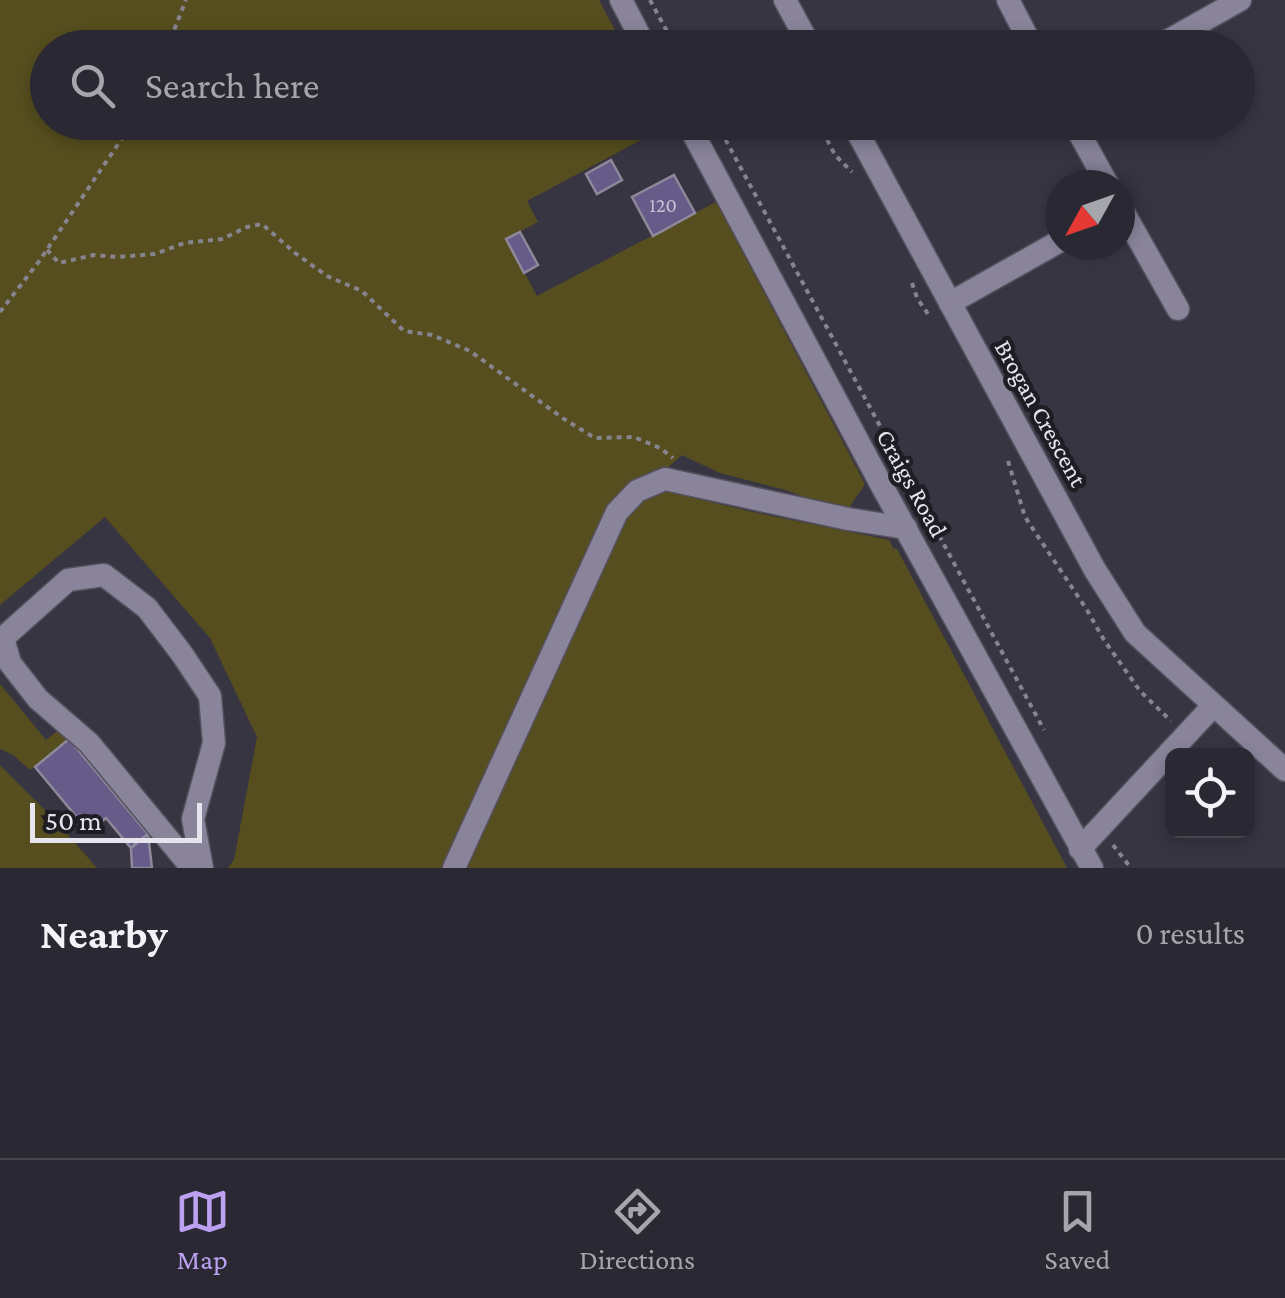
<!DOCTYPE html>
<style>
body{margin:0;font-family:"Crimson Pro",serif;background:#36343e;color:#f1f3f6}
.controls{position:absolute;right:30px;bottom:30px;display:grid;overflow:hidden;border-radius:15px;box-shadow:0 5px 15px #0003}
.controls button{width:90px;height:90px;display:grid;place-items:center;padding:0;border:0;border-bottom:2px solid #46444d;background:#2a2832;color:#f1f3f6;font:50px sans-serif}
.compass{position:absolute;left:1045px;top:170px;width:90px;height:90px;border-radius:50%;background:#2a2832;box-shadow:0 5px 15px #0003;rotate:230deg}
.scale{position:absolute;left:30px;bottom:25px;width:172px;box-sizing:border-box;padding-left:10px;border:5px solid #e6e4ed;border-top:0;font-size:28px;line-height:35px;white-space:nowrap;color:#e6e4ed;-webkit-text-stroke:8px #1f1d24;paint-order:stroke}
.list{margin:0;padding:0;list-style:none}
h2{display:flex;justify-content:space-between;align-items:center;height:130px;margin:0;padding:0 40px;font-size:42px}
h2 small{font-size:32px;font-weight:400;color:#a5a6ac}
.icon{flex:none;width:55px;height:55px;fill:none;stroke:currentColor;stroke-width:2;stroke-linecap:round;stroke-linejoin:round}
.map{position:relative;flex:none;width:1285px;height:868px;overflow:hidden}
.search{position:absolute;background:#2a2832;box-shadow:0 5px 15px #0003;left:30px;right:30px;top:30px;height:110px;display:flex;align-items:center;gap:25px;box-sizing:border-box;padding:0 35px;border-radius:55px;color:#a5a6ac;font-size:38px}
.sheet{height:290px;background:#2a2832}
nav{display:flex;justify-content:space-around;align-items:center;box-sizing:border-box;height:140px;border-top:2px solid #46444d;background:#2a2832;font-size:28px;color:#a5a6ac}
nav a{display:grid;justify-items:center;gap:5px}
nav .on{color:#bca0f2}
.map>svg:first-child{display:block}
.green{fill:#564e1e}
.building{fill:#675b89;stroke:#8d899a;stroke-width:2.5}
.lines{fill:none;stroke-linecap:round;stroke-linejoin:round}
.minor-casing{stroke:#54515e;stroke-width:25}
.path{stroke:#878490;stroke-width:4;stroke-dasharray:5 5;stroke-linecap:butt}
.minor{stroke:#89849a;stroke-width:22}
.labels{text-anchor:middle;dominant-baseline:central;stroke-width:9;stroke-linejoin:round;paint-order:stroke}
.number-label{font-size:20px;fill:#c6c2d4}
.street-label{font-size:25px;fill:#e6e4ed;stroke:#1f1d24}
</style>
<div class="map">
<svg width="1285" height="868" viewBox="0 0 1285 868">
<rect width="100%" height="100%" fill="#383543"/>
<g class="green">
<path d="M 0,0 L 599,0 L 624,47 L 48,48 L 48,122 L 668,123 L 669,125 L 527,201 L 538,222 L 506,239 L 537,296 L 716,202 L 865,484 L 845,514 L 789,491 L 720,473 L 682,455 L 666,469 L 686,496 L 748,511 L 889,540 L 893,548 L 897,549 L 1067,868 L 228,868 L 234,860 L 257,737 L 210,638 L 105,517 L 0,605 Z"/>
<path d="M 0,684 L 46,740 L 61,728 L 69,739 L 30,770 L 13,755 L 0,749 Z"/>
<path d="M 0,765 L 54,819 L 97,868 L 0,868 Z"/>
</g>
<g class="building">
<path d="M 611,160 L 622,180 L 597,194 L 586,174 Z"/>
<path d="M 674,175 L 695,213 L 653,236 L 632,197 Z"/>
<path d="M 520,232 L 538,265 L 524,273 L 506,239 Z"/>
<path d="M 69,739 L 148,834 L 131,848 L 106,818 L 89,832 L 35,767 Z"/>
<path d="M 148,834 L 152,868 L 132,868 L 131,848 Z"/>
</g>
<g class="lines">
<defs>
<g id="minor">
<path d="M 621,0 L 646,48"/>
<path d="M 785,0 L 811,48"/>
<path d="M 1008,0 L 1033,48"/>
<path d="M 1155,48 L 1240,0"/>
<path d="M 687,122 L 882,486 L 1092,868"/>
<path d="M 852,122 L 1095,570 L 1135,633 L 1285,770"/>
<path d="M 1073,122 L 1108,185"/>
<path d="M 1120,206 L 1178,309"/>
<path d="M 950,303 L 1060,241"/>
<path d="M 1080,849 L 1213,706"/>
<path d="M 192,868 L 89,743 L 38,699 L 10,663 L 3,638 L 68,580 L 104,575 L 147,608 L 182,654 L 210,696 L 214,743 L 193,819 L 202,868"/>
<path d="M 454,868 L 617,512 L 637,491 L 665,479 L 848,519 L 906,528"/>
</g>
</defs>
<use href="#minor" class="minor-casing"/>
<g class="path">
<path d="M 650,0 L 676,48"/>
<path d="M 167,48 L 186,0"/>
<path d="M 716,122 L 1044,730"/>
<path d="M 818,122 L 835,155 L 852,172"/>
<path d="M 47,250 L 59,263 L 94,255 L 117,257 L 155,254 L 184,243 L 222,239 L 247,227 L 262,224 L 295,253 L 327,276 L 362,291 L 404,331 L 432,335 L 470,351 L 564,419 L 595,438 L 634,437 L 660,448 L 673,458"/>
<path d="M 912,283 L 917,298 L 928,314"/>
<path d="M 0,312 L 40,260 L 133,122"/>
<path d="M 1008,461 L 1025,517 L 1087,610 L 1104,640 L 1140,691 L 1171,721"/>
<path d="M 1113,845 L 1131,868"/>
</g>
<use href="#minor" class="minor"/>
</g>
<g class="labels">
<g class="number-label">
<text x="663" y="205">120</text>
</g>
<g class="street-label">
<text transform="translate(1041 413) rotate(61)">Brogan Crescent</text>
<text transform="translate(912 483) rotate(61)">Craigs Road</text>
</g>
</g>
</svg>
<div class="controls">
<button><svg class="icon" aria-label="locate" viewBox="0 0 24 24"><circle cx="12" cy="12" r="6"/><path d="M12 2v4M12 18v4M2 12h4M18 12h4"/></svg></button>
</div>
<svg class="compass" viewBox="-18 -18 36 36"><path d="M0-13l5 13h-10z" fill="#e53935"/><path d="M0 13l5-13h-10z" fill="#a5a6ac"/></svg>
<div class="scale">50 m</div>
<div class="search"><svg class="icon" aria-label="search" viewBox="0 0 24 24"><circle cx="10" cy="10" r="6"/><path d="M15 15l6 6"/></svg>Search here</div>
</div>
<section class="sheet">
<h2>Nearby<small>0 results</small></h2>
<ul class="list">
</ul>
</section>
<nav>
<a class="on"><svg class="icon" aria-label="map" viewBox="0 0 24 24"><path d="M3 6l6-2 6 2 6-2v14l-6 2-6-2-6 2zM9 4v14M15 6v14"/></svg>Map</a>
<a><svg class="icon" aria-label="directions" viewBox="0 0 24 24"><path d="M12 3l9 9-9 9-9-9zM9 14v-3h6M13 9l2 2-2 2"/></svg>Directions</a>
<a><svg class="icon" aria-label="saved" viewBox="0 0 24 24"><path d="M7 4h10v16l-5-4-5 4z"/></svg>Saved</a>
</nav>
